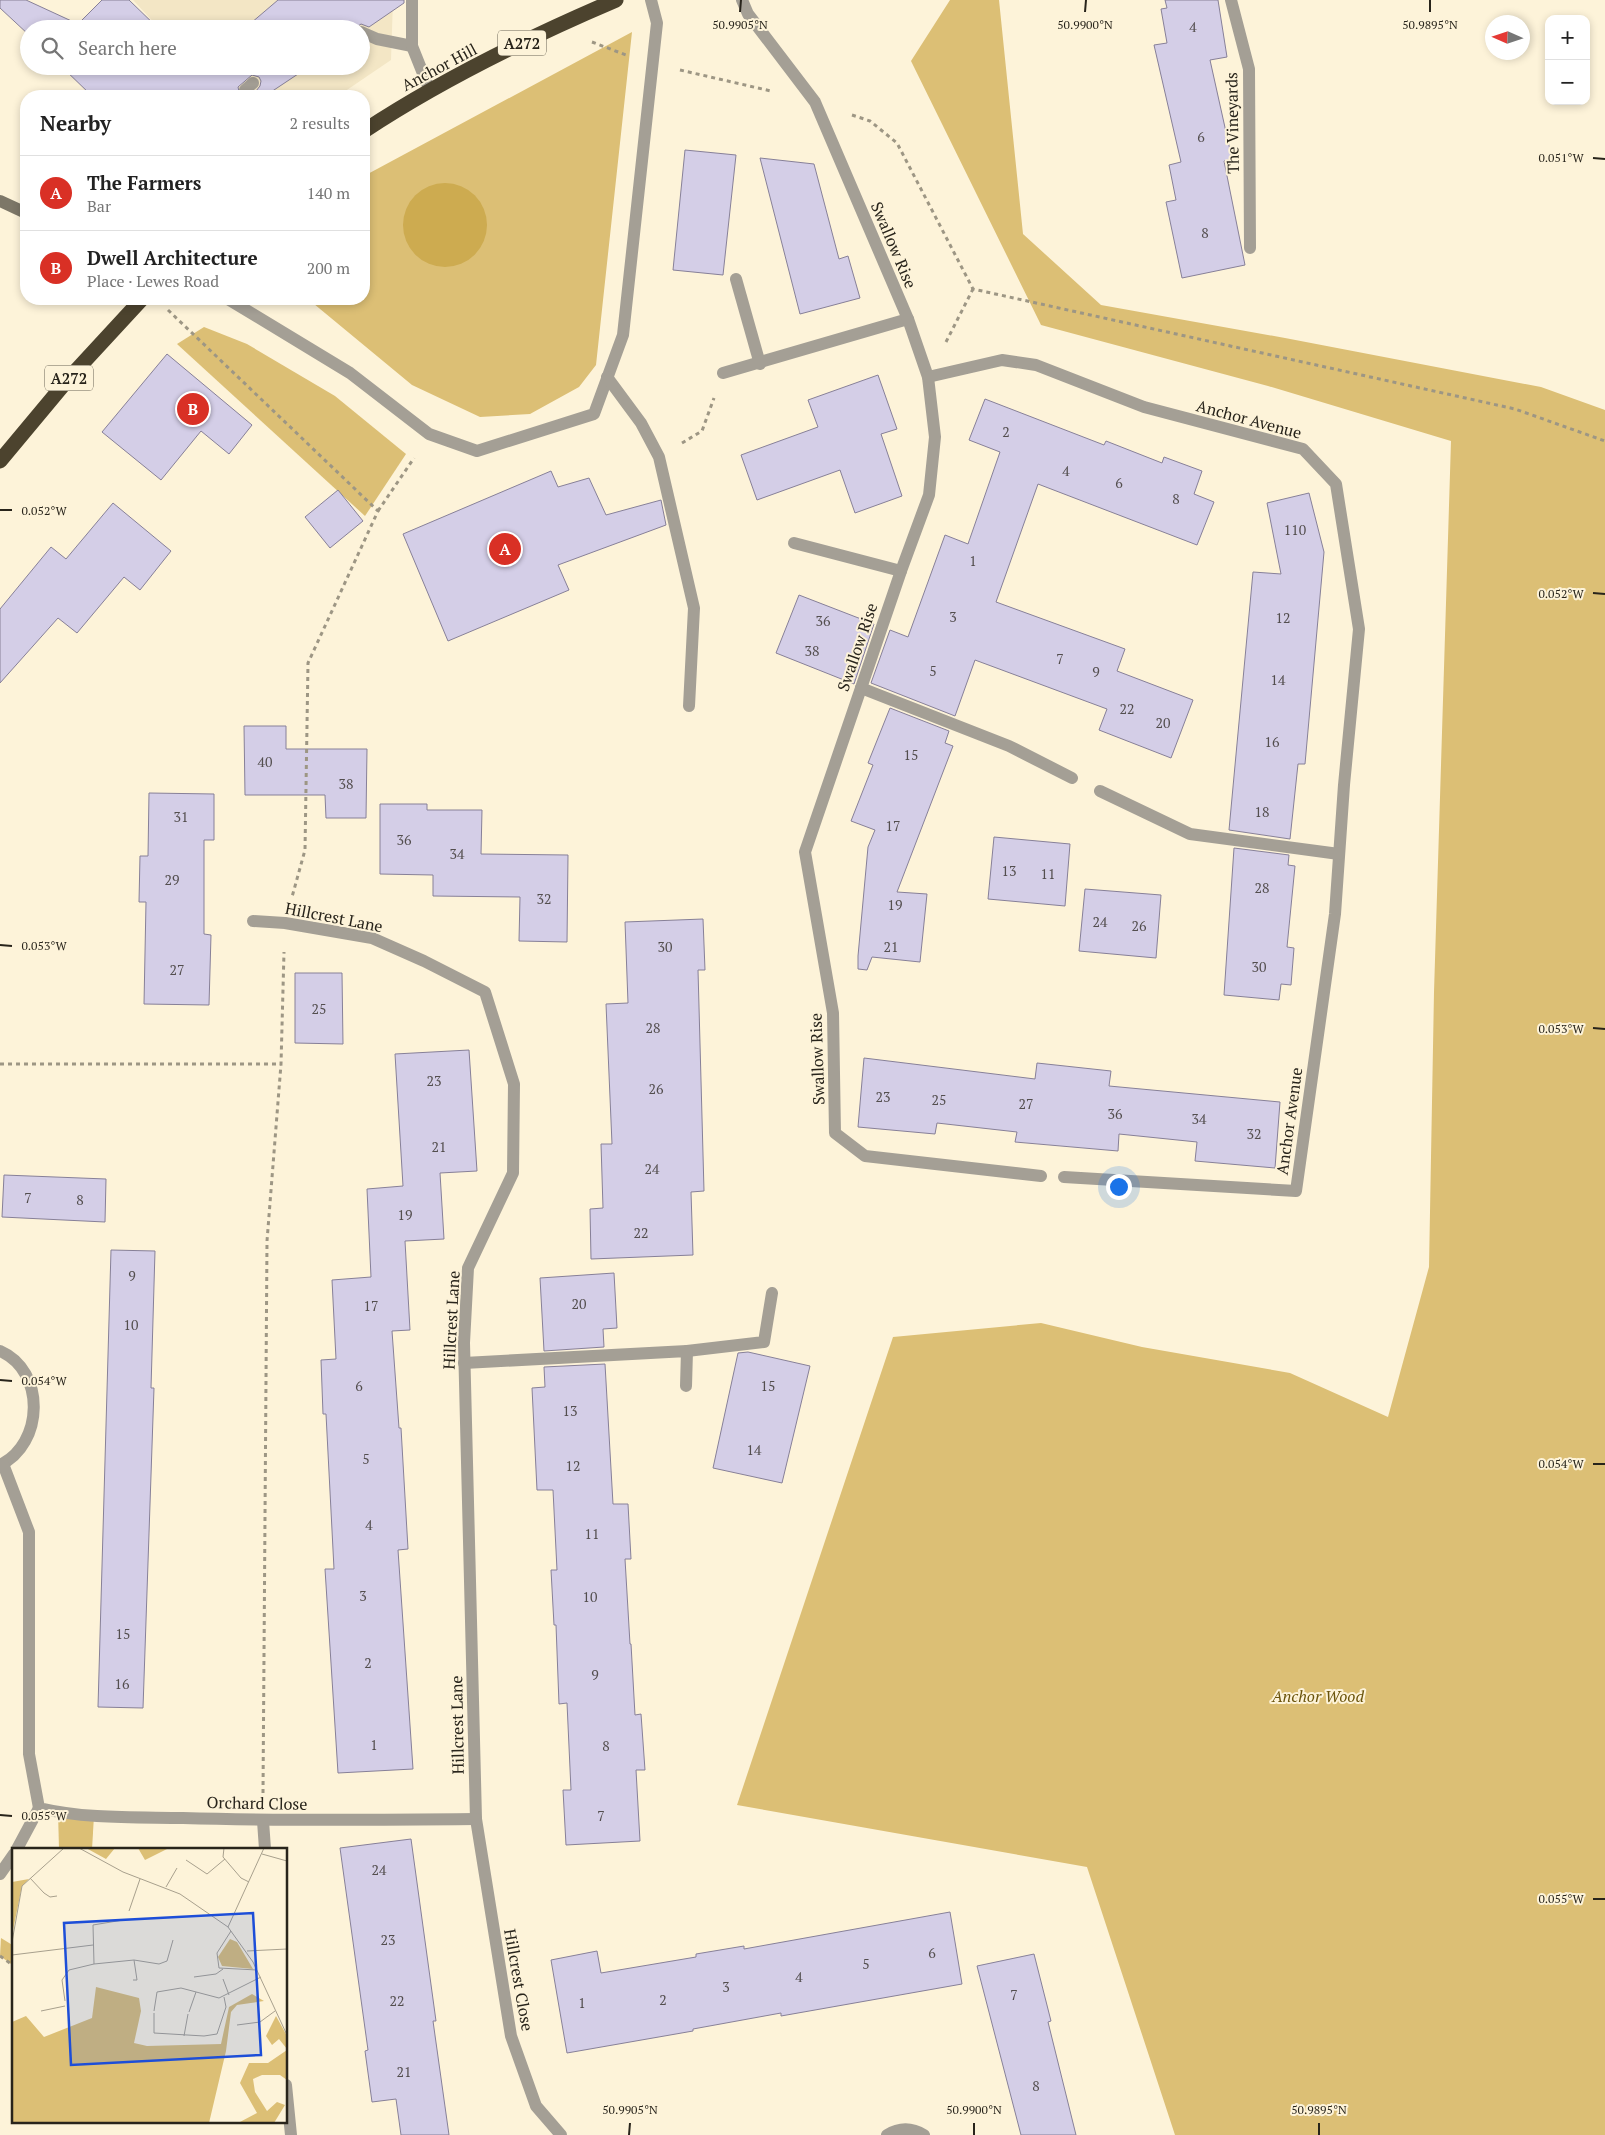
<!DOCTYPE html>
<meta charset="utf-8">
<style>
body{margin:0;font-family:"PT Serif",serif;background:#f6f6f6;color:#222}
.controls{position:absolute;right:15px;top:15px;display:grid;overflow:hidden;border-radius:10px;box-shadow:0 2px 8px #0003}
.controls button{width:45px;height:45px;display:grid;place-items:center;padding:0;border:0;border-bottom:1px solid #e0e0e0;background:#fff;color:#222;font:25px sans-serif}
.compass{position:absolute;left:1485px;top:15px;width:45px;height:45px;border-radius:50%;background:#fff;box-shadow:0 2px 8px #0003;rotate:273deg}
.you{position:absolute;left:1118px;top:1186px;width:18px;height:18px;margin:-12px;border:4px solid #fff;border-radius:50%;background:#1a73e8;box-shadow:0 0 0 8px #1a73e833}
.badge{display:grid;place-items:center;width:32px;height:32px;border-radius:50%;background:#d93025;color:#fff;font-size:16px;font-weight:700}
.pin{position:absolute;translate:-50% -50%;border:2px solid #fff;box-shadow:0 1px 5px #0006}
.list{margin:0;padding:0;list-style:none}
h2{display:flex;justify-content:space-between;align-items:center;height:65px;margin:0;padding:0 20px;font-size:21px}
h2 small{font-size:16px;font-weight:400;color:#767676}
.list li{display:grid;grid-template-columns:32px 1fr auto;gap:15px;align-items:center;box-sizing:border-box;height:75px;padding:0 20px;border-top:1px solid #e0e0e0}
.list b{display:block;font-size:19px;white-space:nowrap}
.list p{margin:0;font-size:16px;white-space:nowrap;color:#767676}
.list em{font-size:16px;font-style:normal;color:#767676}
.icon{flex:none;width:28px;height:28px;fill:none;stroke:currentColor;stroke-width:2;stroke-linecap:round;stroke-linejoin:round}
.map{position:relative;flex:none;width:1605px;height:2135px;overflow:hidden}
.search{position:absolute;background:#fff;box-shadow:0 2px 8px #0003;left:20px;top:20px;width:350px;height:55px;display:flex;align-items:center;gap:12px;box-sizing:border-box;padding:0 18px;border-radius:28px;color:#767676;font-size:19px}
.panel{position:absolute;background:#fff;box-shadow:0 2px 8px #0003;left:20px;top:90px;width:350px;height:215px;border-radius:20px}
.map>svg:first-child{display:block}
.built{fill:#f3e6c5}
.green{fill:#dcbf75}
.water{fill:#cdab50}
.building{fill:#d4cee7;stroke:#878098}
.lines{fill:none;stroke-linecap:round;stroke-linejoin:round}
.path{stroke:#9d9684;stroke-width:3;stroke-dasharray:4 4;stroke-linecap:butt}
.lane{stroke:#a49f95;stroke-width:12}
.street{stroke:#a49f95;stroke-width:12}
.secondary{stroke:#7d7768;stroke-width:12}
.highway{stroke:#4c432e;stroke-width:15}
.ticks{fill:none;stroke:#28241b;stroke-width:2}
.labels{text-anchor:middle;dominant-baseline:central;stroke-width:4;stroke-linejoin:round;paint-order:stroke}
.number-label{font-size:14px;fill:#534e4e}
.shield{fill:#fdf3d9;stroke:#686254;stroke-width:1}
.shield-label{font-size:15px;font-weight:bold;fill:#28241b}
.street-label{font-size:16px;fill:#28241b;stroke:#fdf3d9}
.park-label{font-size:16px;font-style:italic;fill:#6a530a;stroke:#fdf3d9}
.inset-road{fill:none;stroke:#a8a08d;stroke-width:1}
.view{fill:#1d4ed8;fill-opacity:0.15;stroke:#1d4ed8;stroke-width:2.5}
.inset-edge{fill:none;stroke:#28241b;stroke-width:2.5}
.ticks-label{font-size:12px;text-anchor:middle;fill:#28241b;stroke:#fdf3d9;stroke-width:4;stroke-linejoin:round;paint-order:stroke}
</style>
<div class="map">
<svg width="1605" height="2135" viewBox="0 0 1605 2135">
<rect width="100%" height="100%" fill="#fdf3d9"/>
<path class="built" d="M 133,0 L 393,0 L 391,60 L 338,96 L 225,96 L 196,66 L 361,66 L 361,29 L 160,29 Z"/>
<g class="green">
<path d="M 950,0 L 999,0 L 1023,234 L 1101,305 L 1285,338 L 1541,387 L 1605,410 L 1605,2135 L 1175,2135 L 1087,1867 L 737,1805 L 893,1337 L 1041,1323 L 1142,1347 L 1290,1373 L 1388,1417 L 1429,1267 L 1434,992 L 1451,441 L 1268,386 L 1041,325 L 911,61 Z"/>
<path d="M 632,32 L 596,365 L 579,387 L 530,414 L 480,417 L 412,385 L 308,299 L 364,299 L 364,176 Z"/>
<path d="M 204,327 L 247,344 L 335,396 L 406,454 L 365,516 L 177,344 Z"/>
<path d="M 58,1812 L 94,1816 L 92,1849 L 59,1849 Z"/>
<path d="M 1,1938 L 14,1946 L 14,1966 L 0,1956 Z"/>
</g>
<circle class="water" cx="445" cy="225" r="42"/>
<g class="building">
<path d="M 0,0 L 26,0 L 78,24 L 102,0 L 129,0 L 159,29 L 29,29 L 29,35 L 0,8 Z"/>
<path d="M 278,0 L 404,0 L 404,3 L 369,27 L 361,24 L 354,29 L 244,29 Z"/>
<path d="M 1165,0 L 1218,0 L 1227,57 L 1210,60 L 1232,159 L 1224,161 L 1245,265 L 1182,278 L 1166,202 L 1176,200 L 1169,165 L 1181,162 L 1154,45 L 1167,43 L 1161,9 L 1167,8 Z"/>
<path d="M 61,66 L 199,67 L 310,66 L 265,96 L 258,96 L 256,91 L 260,86 L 261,81 L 259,77 L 252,75 L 238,87 L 240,96 L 92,96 Z"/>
<path d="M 685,150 L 736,155 L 723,275 L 673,270 Z"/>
<path d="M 760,158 L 814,164 L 839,259 L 848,256 L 860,298 L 800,314 Z"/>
<path d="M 167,354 L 252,425 L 229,454 L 201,431 L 161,480 L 102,432 Z"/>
<path d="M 878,375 L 897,429 L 881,434 L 902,496 L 855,513 L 840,470 L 757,500 L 741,455 L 818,427 L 808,400 Z"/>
<path d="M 985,399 L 1104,445 L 1106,441 L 1162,463 L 1164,457 L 1202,471 L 1194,494 L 1214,502 L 1197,545 L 1038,484 L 996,602 L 1125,649 L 1117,671 L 1193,700 L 1171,758 L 1099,730 L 1107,709 L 975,660 L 955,716 L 871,683 L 890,630 L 908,637 L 945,535 L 968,544 L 1000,452 L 969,440 Z"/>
<path d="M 551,471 L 558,487 L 589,478 L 606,515 L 661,500 L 666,525 L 558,565 L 569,590 L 448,641 L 403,534 Z"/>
<path d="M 338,490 L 363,521 L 330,548 L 305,517 Z"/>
<path d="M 1309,493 L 1324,552 L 1305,764 L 1298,764 L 1290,839 L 1229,830 L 1253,572 L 1281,574 L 1267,503 Z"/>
<path d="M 113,503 L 171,551 L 140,590 L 124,577 L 77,633 L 58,618 L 0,683 L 0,609 L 51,547 L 66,559 Z"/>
<path d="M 799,595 L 874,624 L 854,684 L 776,653 Z"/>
<path d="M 890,708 L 949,731 L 945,743 L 953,746 L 897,892 L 927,894 L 920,962 L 872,957 L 867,970 L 858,969 L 858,956 L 868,847 L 875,830 L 851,821 L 873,765 L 868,763 Z"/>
<path d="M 244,726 L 286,726 L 286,749 L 367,749 L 366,818 L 326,818 L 325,795 L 245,795 Z"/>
<path d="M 149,793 L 214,794 L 214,840 L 204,840 L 204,934 L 211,935 L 209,1005 L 144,1004 L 146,902 L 139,902 L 140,856 L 148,856 Z"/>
<path d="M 380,804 L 427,804 L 427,810 L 482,810 L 481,854 L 568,855 L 567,942 L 519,941 L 520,897 L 433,896 L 433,875 L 380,874 Z"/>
<path d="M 994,837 L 1070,844 L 1065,906 L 988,899 Z"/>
<path d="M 1234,848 L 1289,855 L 1288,865 L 1295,866 L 1287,947 L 1294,948 L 1291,985 L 1281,984 L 1279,1000 L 1224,995 Z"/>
<path d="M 1085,889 L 1161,895 L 1156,958 L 1079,951 Z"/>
<path d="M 703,919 L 705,970 L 698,970 L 704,1191 L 691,1192 L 693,1255 L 591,1259 L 590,1209 L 603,1208 L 601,1144 L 612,1144 L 606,1004 L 628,1003 L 625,922 Z"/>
<path d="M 295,973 L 342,973 L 343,1044 L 295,1043 Z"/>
<path d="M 469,1050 L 477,1171 L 440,1173 L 444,1239 L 405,1241 L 410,1330 L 392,1331 L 399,1428 L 401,1428 L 408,1549 L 398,1550 L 413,1769 L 338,1773 L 325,1569 L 334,1569 L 326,1414 L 323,1414 L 321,1360 L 336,1359 L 332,1280 L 371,1277 L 367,1189 L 403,1186 L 395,1054 Z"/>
<path d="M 864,1058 L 1035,1079 L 1037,1063 L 1111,1071 L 1109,1086 L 1280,1102 L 1275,1168 L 1195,1161 L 1197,1142 L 1119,1134 L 1118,1151 L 1015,1142 L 1017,1132 L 937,1123 L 935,1134 L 858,1127 Z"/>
<path d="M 4,1175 L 106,1179 L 105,1222 L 2,1217 Z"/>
<path d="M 111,1250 L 155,1251 L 151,1388 L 154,1388 L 143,1708 L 98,1707 Z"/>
<path d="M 614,1273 L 617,1328 L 603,1329 L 604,1347 L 544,1351 L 540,1278 Z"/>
<path d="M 748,1352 L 810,1366 L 782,1483 L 713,1468 L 738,1353 Z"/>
<path d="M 605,1364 L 613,1504 L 628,1504 L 631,1559 L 625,1559 L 630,1644 L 631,1644 L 635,1715 L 641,1714 L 645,1770 L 636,1770 L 640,1841 L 566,1845 L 563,1790 L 571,1790 L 567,1703 L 559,1704 L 556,1625 L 554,1625 L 551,1570 L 557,1570 L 553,1490 L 537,1490 L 532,1388 L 545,1387 L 544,1367 Z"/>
<path d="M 411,1839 L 436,2021 L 433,2021 L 449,2135 L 401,2135 L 396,2099 L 372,2102 L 365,2051 L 368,2050 L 340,1848 Z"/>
<path d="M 950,1912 L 962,1984 L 781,2016 L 781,2013 L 693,2029 L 693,2031 L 567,2053 L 551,1960 L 597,1951 L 601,1973 L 696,1957 L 696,1954 L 744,1946 L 744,1949 Z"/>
<path d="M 1034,1954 L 1051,2021 L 1048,2022 L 1076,2135 L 1021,2135 L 977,1966 Z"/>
</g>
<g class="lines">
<g class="path">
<path d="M 592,42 L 626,55"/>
<path d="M 680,70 L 771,91"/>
<path d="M 852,115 L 870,121 L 897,143 L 973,289 L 1515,409 L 1605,441"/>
<path d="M 168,310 L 378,511 L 308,663 L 305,850 L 292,897"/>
<path d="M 946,342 L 973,289"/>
<path d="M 682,443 L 702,431 L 714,398"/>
<path d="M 378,511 L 414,458"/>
<path d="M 0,1064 L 281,1064"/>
<path d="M 263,1793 L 267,1241 L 281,1064 L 284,952"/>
<path d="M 0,1956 L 14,1966"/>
</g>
<g class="lane">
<path d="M 361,32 L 377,39 L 412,46"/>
<path d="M 250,96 L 245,90 L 253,83"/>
<path d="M 736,279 L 760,364"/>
<path d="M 228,299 L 350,373 L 429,434 L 477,451 L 594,414 L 623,335 L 657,23 L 651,0"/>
<path d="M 723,373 L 908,319"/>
<path d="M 607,377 L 641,423 L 659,457 L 694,608 L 689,706"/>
<path d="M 794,543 L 901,571"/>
<path d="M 861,688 L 1009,746 L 1072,778"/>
<path d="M 687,1351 L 764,1342 L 772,1293"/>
<path d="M 464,1363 L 687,1351 L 686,1386"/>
<path d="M 263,1821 L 265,1849"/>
<path d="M 286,2085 L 291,2135"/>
</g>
<g class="street">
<path d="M 412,0 L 412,46 L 430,91"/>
<path d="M 742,0 L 748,14 L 815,102 L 908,319 L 928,377 L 935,437 L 929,495 L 901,571 L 805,852 L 833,1013 L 835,1133 L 865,1156 L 1041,1176"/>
<path d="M 1231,0 L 1249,69 L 1250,248"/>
<path d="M 928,377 L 1002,360 L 1036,365 L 1144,407 L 1303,449 L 1336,484 L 1359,629 L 1344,785 L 1335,914 L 1296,1191 L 1064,1177"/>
<path d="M 1100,791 L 1190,834 L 1339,854"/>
<path d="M 253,921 L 285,923 L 372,938 L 424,961 L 485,992 L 514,1084 L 513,1173 L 468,1268 L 464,1343 L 476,1819 L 511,2036 L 536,2106 L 561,2135"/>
<path d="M 0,1351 C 46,1371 44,1444 0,1465"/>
<path d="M 3,1464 L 29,1532 L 29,1754 L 39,1808 C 86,1819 135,1817 183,1818 C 281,1821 378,1820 476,1819"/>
<path d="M 17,1849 L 39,1808"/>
<path d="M 0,1874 L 14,1854"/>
<path d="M 887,2135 C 900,2127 911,2127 924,2135"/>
</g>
<path class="secondary" d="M 0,201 L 26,213"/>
<g class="highway">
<path d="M 364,131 C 443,79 529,37 616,0"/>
<path d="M 0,461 L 70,377 L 142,299"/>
</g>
</g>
<path class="ticks" d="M 740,12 L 741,0M 1085,12 L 1086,0M 1430,12 L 1430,0M 1593,158 L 1605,159M 0,510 L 12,510M 1593,593 L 1605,594M 0,945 L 12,946M 1593,1028 L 1605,1029M 0,1380 L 12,1381M 1593,1464 L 1605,1464M 0,1815 L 12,1816M 1593,1899 L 1605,1899M 629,2135 L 630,2123M 974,2135 L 974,2123M 1319,2135 L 1319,2123"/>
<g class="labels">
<g class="number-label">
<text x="1193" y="26">4</text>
<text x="1201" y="136">6</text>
<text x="1205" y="232">8</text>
<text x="1006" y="431">2</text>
<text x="1066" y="470">4</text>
<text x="1119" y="482">6</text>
<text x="1176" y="498">8</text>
<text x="1295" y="529">110</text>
<text x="973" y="560">1</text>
<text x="953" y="616">3</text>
<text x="1283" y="617">12</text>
<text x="823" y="620">36</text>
<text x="812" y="650">38</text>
<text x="1060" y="658">7</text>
<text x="933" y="670">5</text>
<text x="1096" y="671">9</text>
<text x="1278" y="679">14</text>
<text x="1127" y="708">22</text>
<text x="1163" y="722">20</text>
<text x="1272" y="741">16</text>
<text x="911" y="754">15</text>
<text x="265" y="761">40</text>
<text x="346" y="783">38</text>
<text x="1262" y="811">18</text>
<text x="181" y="816">31</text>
<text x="893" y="825">17</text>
<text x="404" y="839">36</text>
<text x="457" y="853">34</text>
<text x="1009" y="870">13</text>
<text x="1048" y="873">11</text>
<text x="172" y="879">29</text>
<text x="1262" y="887">28</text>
<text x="544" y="898">32</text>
<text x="895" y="904">19</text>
<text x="1100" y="921">24</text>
<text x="1139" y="925">26</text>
<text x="665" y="946">30</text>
<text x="891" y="946">21</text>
<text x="1259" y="966">30</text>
<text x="177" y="969">27</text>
<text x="319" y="1008">25</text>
<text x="653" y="1027">28</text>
<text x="434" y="1080">23</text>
<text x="656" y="1088">26</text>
<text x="883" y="1096">23</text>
<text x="939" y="1099">25</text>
<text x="1026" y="1103">27</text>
<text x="1115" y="1113">36</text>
<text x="1199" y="1118">34</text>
<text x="1254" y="1133">32</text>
<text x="439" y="1146">21</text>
<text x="652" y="1168">24</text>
<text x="28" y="1197">7</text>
<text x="80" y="1199">8</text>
<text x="405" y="1214">19</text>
<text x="641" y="1232">22</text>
<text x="132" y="1275">9</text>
<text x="579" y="1303">20</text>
<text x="371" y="1305">17</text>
<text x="131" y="1324">10</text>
<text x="359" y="1385">6</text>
<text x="768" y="1385">15</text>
<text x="570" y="1410">13</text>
<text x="754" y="1449">14</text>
<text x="366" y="1458">5</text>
<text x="573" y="1465">12</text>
<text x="369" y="1524">4</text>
<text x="592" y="1533">11</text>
<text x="363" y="1595">3</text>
<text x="590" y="1596">10</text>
<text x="123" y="1633">15</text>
<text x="368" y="1662">2</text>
<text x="595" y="1674">9</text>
<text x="122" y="1683">16</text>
<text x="374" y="1744">1</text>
<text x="606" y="1745">8</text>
<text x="601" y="1815">7</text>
<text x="379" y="1869">24</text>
<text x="388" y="1939">23</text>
<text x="932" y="1952">6</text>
<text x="866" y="1963">5</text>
<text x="799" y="1976">4</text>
<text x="726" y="1986">3</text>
<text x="1014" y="1994">7</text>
<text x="663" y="1999">2</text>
<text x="397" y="2000">22</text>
<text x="582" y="2002">1</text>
<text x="404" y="2071">21</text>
<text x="1036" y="2085">8</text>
</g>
<g class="shield">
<rect x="498" y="30.5" width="48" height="25" rx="4"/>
<rect x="45" y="365.5" width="48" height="25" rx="4"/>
</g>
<g class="shield-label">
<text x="522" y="43">A272</text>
<text x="69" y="378">A272</text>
</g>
<g class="street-label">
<text transform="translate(439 67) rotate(-28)">Anchor Hill</text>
<text transform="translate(1232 123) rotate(-91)">The Vineyards</text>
<text transform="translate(894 245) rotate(67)">Swallow Rise</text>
<text transform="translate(1249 419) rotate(15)">Anchor Avenue</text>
<text transform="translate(857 647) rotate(-71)">Swallow Rise</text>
<text transform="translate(334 917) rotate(11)">Hillcrest Lane</text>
<text transform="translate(817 1059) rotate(-92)">Swallow Rise</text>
<text transform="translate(1289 1121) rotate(-82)">Anchor Avenue</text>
<text transform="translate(451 1320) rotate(-87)">Hillcrest Lane</text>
<text transform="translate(457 1725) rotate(-91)">Hillcrest Lane</text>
<text transform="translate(257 1803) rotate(1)">Orchard Close</text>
<text transform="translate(519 1980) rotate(80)">Hillcrest Close</text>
</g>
<g class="park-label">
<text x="1318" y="1696">Anchor Wood</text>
</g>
</g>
<g transform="translate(12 1848)">
<rect width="275" height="275" fill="#fdf3d9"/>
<path d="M 74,0 L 103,0 L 94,11 ZM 126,0 L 157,0 L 133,12 ZM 17,31 L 10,38 L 0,87 L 0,34 ZM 218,91 L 225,94 L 241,121 L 210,118 L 206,109 ZM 84,139 L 127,150 L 129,163 L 122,195 L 135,198 L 209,196 L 217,159 L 240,146 L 252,153 L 225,157 L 219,164 L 214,203 L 197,275 L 0,275 L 0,174 L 14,168 L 32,189 L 80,170 ZM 264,168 L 275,188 L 275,201 L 267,191 L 260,197 L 254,188 ZM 275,202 L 275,232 L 268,227 L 250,227 L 241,231 L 243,244 L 255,263 L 265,254 L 273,257 L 262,275 L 226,275 L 245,265 L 228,235 L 237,215 L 256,215 Z" fill="#dcbf75"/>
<path class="inset-road" d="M 67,0 L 111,24 L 168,46 L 216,79 L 241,114 L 275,187M 212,0 L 211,9 L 229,30 L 237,34M 250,6 L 275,13M 174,12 L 195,26 L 213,11M 18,30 L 32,45 L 38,49 L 45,48M 154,39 L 165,20M 117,63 L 128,31M 216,79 L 252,0M 219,83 L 205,105 L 207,120 L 245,122M 0,94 L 10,38 L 52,0M 235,103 L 275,101M 0,107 L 81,97M 82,116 L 81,77 L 111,72M 182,129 L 204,126 L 211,121M 211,131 L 217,147M 121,132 L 125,132 L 122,112M 53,153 L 50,132 L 57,122 L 82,116 L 122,112 L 147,116 L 155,113 L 161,92M 29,163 L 53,158M 142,163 L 145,144 L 169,140 L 207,150 L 249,129M 177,164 L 184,144M 142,165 L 142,185 L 192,188 L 205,186 L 214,159 L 212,149M 225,177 L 248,174 L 263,163M 172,188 L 176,166"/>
<path class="view" d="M 241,65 L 249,207 L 59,217 L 52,75 Z"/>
<rect width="275" height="275" class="inset-edge"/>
</g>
<g class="ticks-label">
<text x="740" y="29">50.9905°N</text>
<text x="1085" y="29">50.9900°N</text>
<text x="1430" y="29">50.9895°N</text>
<text x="1561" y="162">0.051°W</text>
<text x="44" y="515">0.052°W</text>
<text x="1561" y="598">0.052°W</text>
<text x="44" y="950">0.053°W</text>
<text x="1561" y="1033">0.053°W</text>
<text x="44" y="1385">0.054°W</text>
<text x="1561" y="1468">0.054°W</text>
<text x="44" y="1820">0.055°W</text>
<text x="1561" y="1903">0.055°W</text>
<text x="630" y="2114">50.9905°N</text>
<text x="974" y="2114">50.9900°N</text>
<text x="1319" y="2114">50.9895°N</text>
</g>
</svg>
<div class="controls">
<button>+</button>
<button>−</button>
</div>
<svg class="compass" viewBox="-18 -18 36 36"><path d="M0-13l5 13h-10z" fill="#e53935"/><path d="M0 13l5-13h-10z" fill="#767676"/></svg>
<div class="you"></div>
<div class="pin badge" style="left:505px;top:549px">A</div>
<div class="pin badge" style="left:193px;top:409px">B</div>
<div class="search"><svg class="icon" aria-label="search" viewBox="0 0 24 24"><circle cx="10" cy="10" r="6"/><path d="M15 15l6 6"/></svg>Search here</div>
<section class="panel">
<h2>Nearby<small>2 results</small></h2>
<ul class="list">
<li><span class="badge">A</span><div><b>The Farmers</b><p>Bar</p></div><em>140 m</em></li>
<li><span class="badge">B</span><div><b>Dwell Architecture</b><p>Place · Lewes Road</p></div><em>200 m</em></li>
</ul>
</section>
</div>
